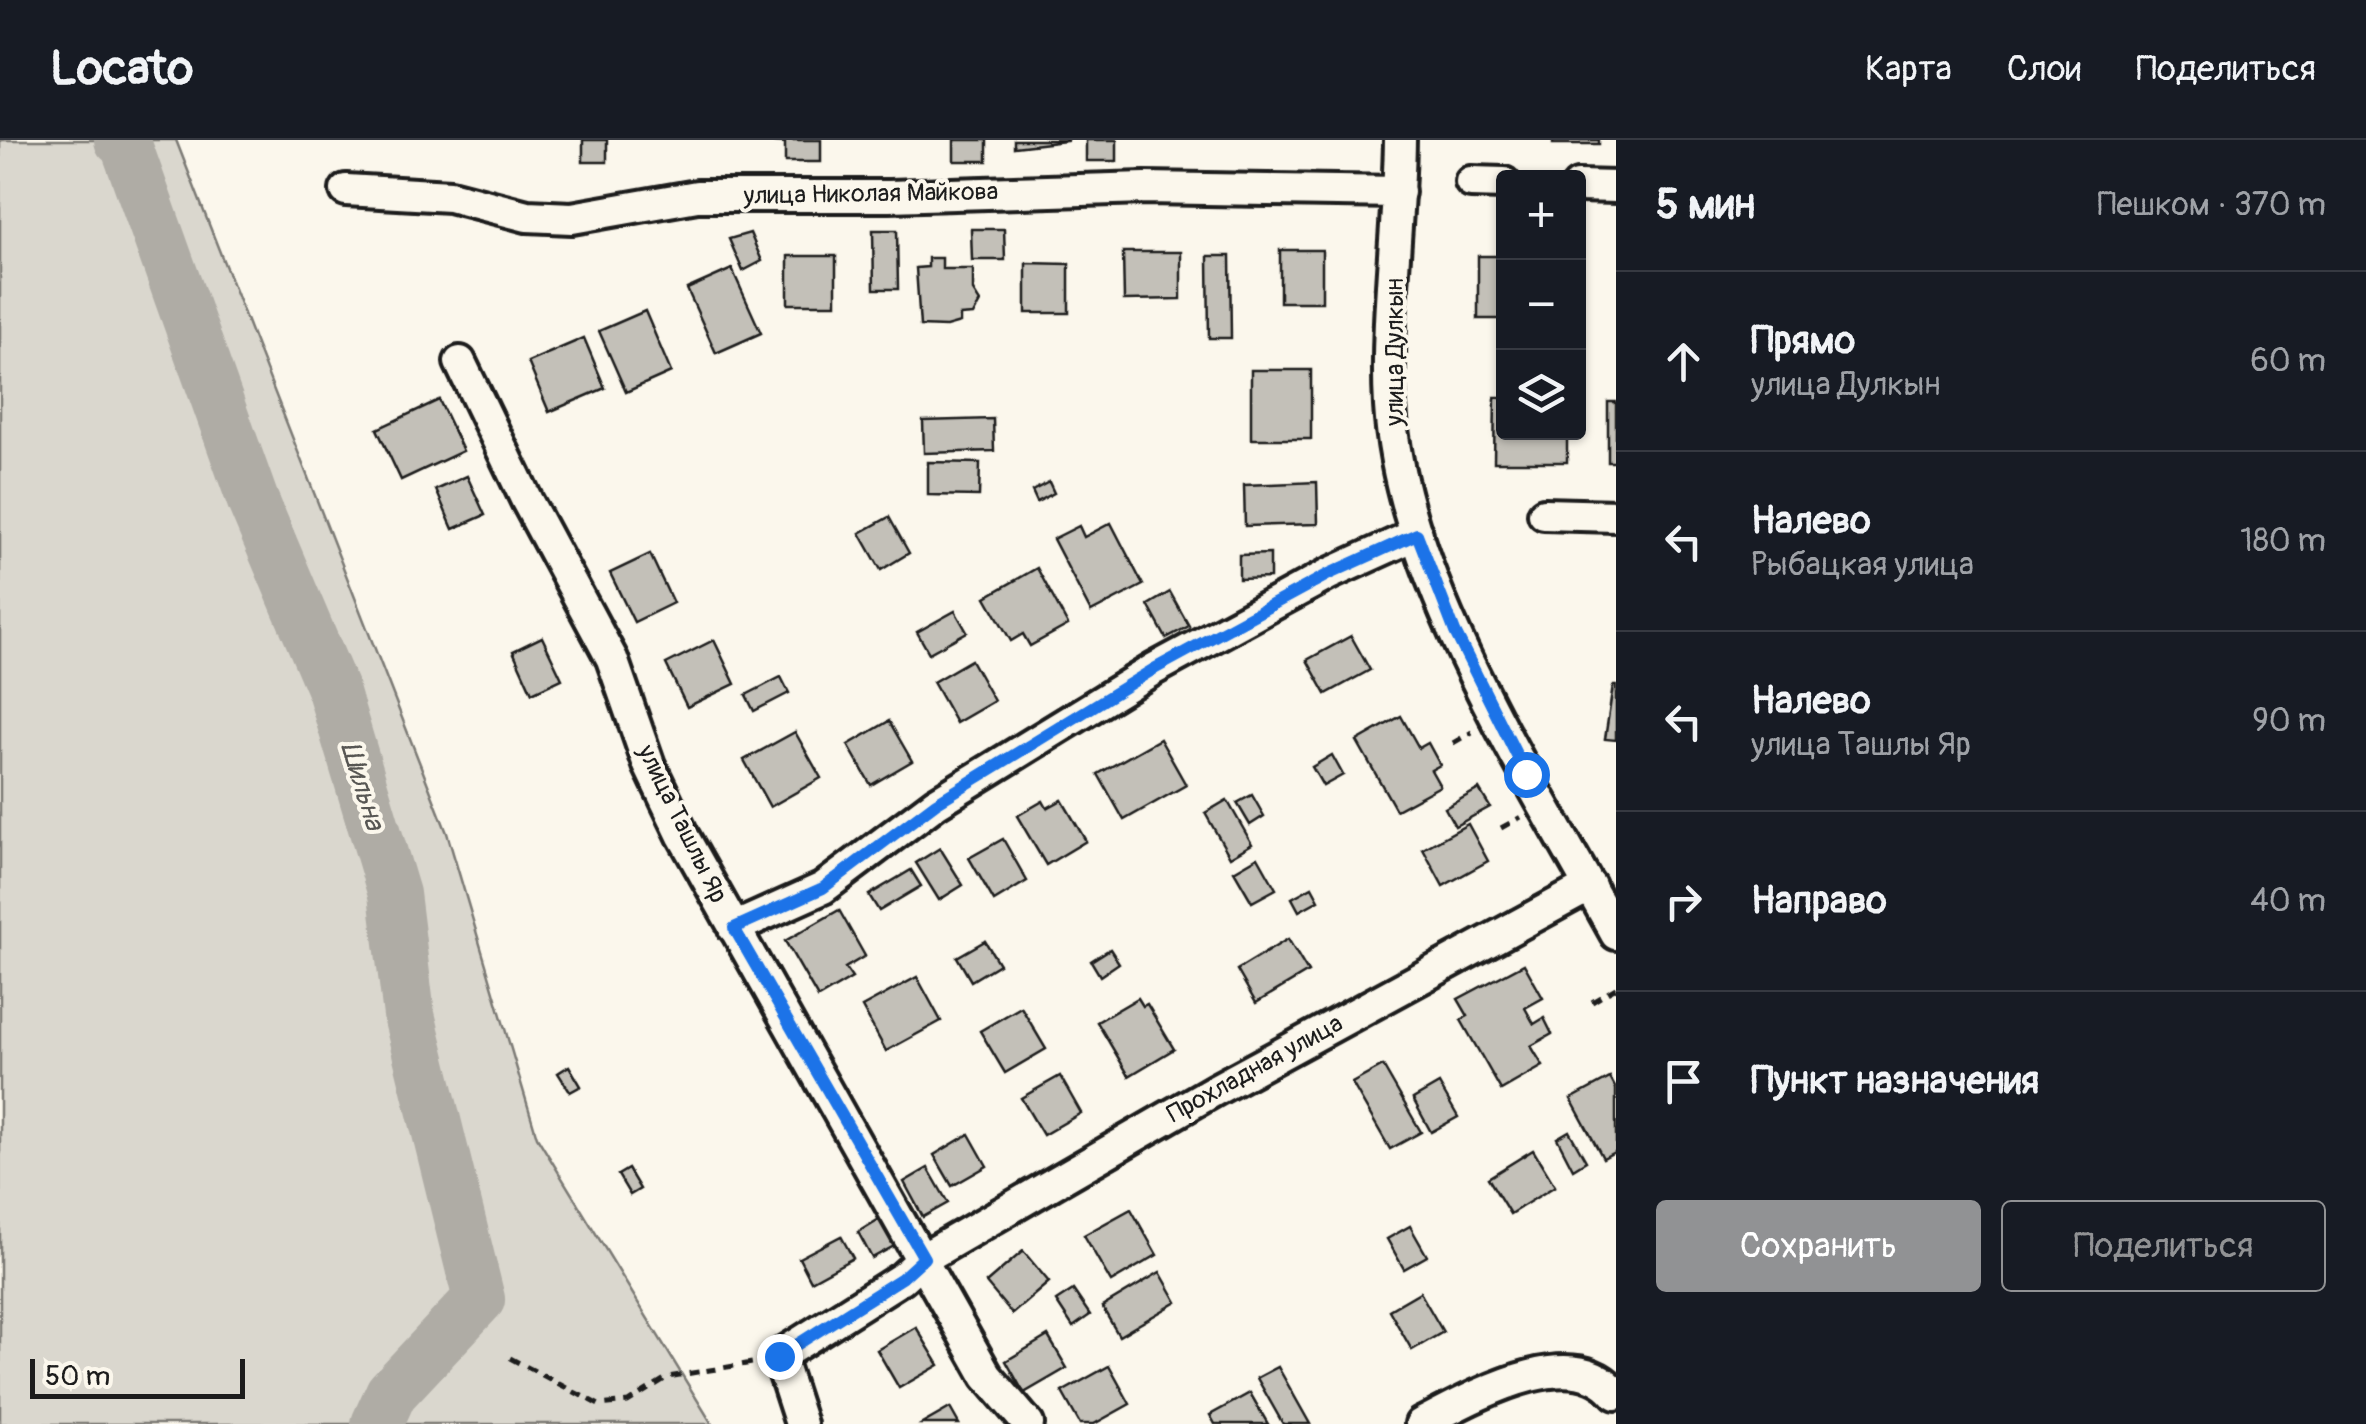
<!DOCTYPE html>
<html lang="ru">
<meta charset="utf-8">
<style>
body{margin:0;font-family:Pangolin,sans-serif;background:#242831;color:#f1f3f6}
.controls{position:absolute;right:30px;top:30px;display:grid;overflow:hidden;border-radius:10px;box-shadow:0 2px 8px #0004}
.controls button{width:90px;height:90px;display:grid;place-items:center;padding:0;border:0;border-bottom:2px solid #363941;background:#171b24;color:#f1f3f6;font:50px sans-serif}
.scale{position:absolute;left:30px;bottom:25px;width:215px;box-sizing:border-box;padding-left:10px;border:5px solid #1c1c1c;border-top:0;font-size:28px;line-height:35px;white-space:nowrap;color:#1c1c1c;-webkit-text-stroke:8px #fbf7ec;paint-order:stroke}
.stop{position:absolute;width:30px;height:30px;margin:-22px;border:8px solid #1a73e8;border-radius:50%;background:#fff}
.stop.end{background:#1a73e8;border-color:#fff;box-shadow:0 2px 10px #0008}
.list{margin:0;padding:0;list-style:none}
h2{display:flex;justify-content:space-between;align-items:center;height:130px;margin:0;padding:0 40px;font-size:42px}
h2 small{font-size:32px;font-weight:400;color:#9ea1a6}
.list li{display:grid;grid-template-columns:65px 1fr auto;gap:30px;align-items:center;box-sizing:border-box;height:180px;padding:0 40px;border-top:2px solid #363941}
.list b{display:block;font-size:38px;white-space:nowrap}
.list p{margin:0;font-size:32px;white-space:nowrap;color:#9ea1a6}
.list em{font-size:32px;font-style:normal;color:#9ea1a6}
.actions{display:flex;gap:20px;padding:30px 40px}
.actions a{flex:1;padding:22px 0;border:2px solid #919294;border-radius:10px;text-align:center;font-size:35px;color:#919294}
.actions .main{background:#919294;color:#fff}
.icon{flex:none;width:55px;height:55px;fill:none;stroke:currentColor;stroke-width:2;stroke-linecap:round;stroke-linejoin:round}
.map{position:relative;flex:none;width:1616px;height:1284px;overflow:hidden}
header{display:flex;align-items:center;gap:60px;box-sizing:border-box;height:140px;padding:0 50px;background:#171b24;border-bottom:2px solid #363941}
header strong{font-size:48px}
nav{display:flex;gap:55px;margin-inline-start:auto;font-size:35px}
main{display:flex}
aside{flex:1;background:#171b24}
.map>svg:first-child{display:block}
.green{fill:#dad7ce;stroke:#7b7a75;stroke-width:2.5}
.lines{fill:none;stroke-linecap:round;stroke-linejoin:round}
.river{stroke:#afaca5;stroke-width:52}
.building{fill:#c3c0b8;stroke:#1c1c1c;stroke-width:2.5}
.minor-casing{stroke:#1c1c1c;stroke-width:38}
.path{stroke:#1c1c1c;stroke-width:5;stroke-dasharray:10 8;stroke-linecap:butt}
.minor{stroke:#fbf7ec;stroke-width:30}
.route{stroke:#1a73e8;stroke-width:12}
.labels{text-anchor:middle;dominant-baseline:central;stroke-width:8;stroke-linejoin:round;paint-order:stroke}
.street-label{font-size:25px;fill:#1c1c1c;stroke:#fbf7ec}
.water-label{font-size:28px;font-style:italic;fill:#575653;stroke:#fbf7ec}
</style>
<header>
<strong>Locato</strong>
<nav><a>Карта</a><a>Слои</a><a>Поделиться</a></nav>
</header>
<main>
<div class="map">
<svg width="1616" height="1284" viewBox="0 0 1616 1284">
<rect width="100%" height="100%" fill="#fbf7ec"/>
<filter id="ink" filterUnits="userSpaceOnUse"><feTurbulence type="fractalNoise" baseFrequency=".01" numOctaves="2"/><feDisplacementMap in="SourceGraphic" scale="20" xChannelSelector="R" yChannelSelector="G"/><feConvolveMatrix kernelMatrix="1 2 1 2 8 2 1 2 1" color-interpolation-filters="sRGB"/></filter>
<g filter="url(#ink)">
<path class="green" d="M 0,0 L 176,0 L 447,693 L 537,997 L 712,1284 L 0,1284 Z"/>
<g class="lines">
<path class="river" d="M 120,0 L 125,2 L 253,361 L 333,550 L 394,754 L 409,875 L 479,1159 L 391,1253 L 377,1284"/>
</g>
<g class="building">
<rect x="583" y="0" width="24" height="22"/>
<path d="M 752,0 L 821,0 L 821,22 L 785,22 L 785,3 Z"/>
<rect x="954" y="0" width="33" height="21"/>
<path d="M 1014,0 L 1067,0 L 1067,1 L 1014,7 Z"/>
<rect x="1086" y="0" width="31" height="21"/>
<rect x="1553" y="0" width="46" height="4"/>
<path d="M 971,89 L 1004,89 L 1005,120 L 972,120 Z"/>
<path d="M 873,90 L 897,90 L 898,149 L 874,149 Z"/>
<path d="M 750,93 L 762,121 L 743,131 L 729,99 Z"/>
<rect x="1280" y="110" width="42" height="52"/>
<path d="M 1123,112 L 1181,112 L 1181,159 L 1124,160 Z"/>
<rect x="788" y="116" width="48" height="48"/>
<path d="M 1208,116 L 1230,116 L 1231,198 L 1209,198 Z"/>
<rect x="1478" y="116" width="26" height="63"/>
<path d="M 928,118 L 942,118 L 942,129 L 973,129 L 973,151 L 980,162 L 973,175 L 960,176 L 960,183 L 946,187 L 920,186 L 916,128 L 928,127 Z"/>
<path d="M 1026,123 L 1069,124 L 1069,173 L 1026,173 Z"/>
<path d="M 732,129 L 761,193 L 716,213 L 687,149 Z"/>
<path d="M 645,171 L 671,232 L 626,252 L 599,191 Z"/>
<path d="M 584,198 L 605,248 L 549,272 L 528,222 Z"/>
<rect x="1251" y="230" width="60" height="69"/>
<path d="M 1495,257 L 1504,257 L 1504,292 L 1567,292 L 1567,322 L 1494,322 Z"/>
<path d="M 439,260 L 463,311 L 401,340 L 377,289 Z"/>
<rect x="1608" y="262" width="8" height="60"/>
<path d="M 993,279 L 994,311 L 924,313 L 923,281 Z"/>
<path d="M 928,322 L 980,323 L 979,356 L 928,355 Z"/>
<path d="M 467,336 L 485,375 L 453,389 L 436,350 Z"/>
<path d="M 1049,342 L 1054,353 L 1037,362 L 1032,351 Z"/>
<path d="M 1317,342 L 1318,384 L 1245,386 L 1244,345 Z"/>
<path d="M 889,377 L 909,413 L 881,430 L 860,393 Z"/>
<path d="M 1111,383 L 1143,445 L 1091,472 L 1053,399 L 1079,386 L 1084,397 Z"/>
<path d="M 650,414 L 673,463 L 634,482 L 610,433 Z"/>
<path d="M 1270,414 L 1270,438 L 1239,439 L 1239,415 Z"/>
<path d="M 1037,428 L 1068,485 L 1030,506 L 1023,494 L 1011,501 L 986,457 Z"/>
<path d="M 1170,452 L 1189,486 L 1166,498 L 1148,465 Z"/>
<path d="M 955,471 L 967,492 L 929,513 L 917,492 Z"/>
<path d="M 1351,496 L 1370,530 L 1326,554 L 1307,520 Z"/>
<path d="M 542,497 L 562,539 L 532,553 L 513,511 Z"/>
<path d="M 714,500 L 735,544 L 687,567 L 666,524 Z"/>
<path d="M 971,520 L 994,561 L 956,583 L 933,542 Z"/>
<path d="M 781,537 L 789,553 L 754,571 L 746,555 Z"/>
<path d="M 1613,546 L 1616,546 L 1616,600 L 1605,599 Z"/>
<path d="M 1401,576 L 1419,608 L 1428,603 L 1440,625 L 1431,630 L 1440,646 L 1396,670 L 1357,601 Z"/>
<path d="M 889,581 L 912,621 L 871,645 L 848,605 Z"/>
<path d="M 795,592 L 821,638 L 770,667 L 744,620 Z"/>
<path d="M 1160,599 L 1186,645 L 1124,680 L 1098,634 Z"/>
<path d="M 1332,615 L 1343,635 L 1323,646 L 1312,627 Z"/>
<path d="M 1479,649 L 1490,667 L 1455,686 L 1445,668 Z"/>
<path d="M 1252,655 L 1264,676 L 1250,685 L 1237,663 Z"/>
<path d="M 1062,660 L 1086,701 L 1046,725 L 1017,676 L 1043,661 L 1047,668 Z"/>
<path d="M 1227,660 L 1252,704 L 1230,717 L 1205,673 Z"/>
<path d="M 1468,684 L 1488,721 L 1443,746 L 1423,709 Z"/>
<path d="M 1003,699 L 1027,741 L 994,761 L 969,718 Z"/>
<path d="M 940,708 L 963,745 L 939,760 L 916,723 Z"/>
<path d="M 1258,717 L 1276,749 L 1252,762 L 1234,731 Z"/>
<path d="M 911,730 L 921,746 L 879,771 L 869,755 Z"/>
<path d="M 1312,747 L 1319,760 L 1299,771 L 1292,758 Z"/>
<path d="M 839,770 L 865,816 L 845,828 L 852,838 L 818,858 L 785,801 Z"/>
<path d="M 1288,799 L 1308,832 L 1256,863 L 1237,830 Z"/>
<path d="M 985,801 L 999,824 L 971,841 L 957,817 Z"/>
<path d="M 1110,809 L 1119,823 L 1100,836 L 1091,821 Z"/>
<path d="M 1524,824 L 1543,858 L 1525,868 L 1534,884 L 1544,878 L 1552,894 L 1531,906 L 1543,926 L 1501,950 L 1461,880 L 1468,876 L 1458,859 Z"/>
<path d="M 917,837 L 941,881 L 886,911 L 862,867 Z"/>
<path d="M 1138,858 L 1143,866 L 1147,864 L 1174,909 L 1129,936 L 1097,882 Z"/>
<path d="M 1021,867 L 1046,909 L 1005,933 L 980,891 Z"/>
<path d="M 569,926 L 581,946 L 570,952 L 558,933 Z"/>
<path d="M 1383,926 L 1421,992 L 1390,1009 L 1352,943 Z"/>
<path d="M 1060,936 L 1081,973 L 1043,995 L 1021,958 Z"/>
<path d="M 1610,938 L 1616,949 L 1616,1011 L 1603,1018 L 1571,959 Z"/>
<path d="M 1439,944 L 1458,977 L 1431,992 L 1413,959 Z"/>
<path d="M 1569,991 L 1586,1021 L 1573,1029 L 1557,998 Z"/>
<path d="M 969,994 L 987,1026 L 952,1046 L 934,1015 Z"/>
<path d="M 1533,1010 L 1555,1046 L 1510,1074 L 1488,1038 Z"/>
<path d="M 928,1028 L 948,1063 L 923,1077 L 904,1042 Z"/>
<path d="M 628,1029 L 640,1049 L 630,1055 L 618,1035 Z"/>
<path d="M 1131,1069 L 1157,1115 L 1111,1142 L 1084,1095 Z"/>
<path d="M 881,1078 L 896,1105 L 872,1118 L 858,1092 Z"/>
<path d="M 1410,1086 L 1427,1116 L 1404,1129 L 1387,1099 Z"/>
<path d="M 841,1096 L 853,1118 L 811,1141 L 799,1118 Z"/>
<path d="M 1023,1111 L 1049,1142 L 1012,1174 L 986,1143 Z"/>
<path d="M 1160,1132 L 1177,1162 L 1119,1196 L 1102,1167 Z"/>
<path d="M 1073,1150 L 1090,1175 L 1073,1187 L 1056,1161 Z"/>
<path d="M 1420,1152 L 1443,1192 L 1412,1210 L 1389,1170 Z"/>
<path d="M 916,1187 L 939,1225 L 899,1248 L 877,1210 Z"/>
<path d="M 1048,1196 L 1067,1228 L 1024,1253 L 1006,1221 Z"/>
<path d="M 1109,1226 L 1130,1264 L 1094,1284 L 1080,1284 L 1062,1252 Z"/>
<path d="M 1278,1227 L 1310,1284 L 1283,1284 L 1257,1238 Z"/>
<path d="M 1250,1253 L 1268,1284 L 1215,1284 L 1210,1275 Z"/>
<path d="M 950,1268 L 959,1284 L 922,1284 Z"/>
</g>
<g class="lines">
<defs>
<g id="minor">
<path d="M 1400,0 C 1399,86 1385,182 1390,266 C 1400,439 1534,644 1616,794"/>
<path d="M 1471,42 L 1504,43"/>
<path d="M 1578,46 L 1616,47"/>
<path d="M 346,50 L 450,56 L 527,76 L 572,78 L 697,56 L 889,56 L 1145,48 L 1399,52"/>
<path d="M 460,222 L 527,361 L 612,519 L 649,625 L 683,696 L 987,1236 L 1028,1284"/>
<path d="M 1544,374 L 1616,376"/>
<path d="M 734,788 L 823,748 L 936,663 L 1154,529 L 1329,434 L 1417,394"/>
<path d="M 801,1284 L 779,1216 L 902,1138 L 924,1118 L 1215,950 L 1590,746"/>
<path d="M 1421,1284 C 1470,1259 1572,1198 1616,1254"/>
</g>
</defs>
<use href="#minor" class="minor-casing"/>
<g class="path">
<path d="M 1453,603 L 1472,592"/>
<path d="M 1501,688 L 1521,677"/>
<path d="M 1592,862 L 1616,848"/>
<path d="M 510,1218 L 599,1265 L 628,1262 L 668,1237 L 752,1223"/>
</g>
<use href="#minor" class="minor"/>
</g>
</g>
<g class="lines" filter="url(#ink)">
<path class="route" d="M 779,1216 L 902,1138 L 924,1118 L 734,788 L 823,748 L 936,663 L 1154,529 L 1329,434 L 1417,394 L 1455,492 L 1526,634"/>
</g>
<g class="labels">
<g class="street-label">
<text transform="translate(871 54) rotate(-1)">улица Николая Майкова</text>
<text transform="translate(1395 212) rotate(-90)">улица Дулкын</text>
<text transform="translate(682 684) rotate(64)">улица Ташлы Яр</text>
<text transform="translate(1255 929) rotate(-29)">Прохладная улица</text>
</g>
<g class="water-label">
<text transform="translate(362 646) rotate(73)">Шильна</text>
</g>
</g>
</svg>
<div class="controls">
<button>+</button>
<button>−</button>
<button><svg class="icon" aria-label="layers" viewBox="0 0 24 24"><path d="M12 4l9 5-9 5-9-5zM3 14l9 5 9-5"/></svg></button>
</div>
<div class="scale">50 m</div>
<div class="stop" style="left:1526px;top:634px"></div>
<div class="stop end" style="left:779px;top:1216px"></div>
</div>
<aside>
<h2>5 мин<small>Пешком · 370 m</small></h2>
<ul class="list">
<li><svg class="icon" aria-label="ahead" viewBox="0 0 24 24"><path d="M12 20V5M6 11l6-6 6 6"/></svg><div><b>Прямо</b><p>улица Дулкын</p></div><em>60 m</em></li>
<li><svg class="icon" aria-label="left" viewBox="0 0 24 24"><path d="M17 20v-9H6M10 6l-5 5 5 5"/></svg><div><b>Налево</b><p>Рыбацкая улица</p></div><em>180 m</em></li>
<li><svg class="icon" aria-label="left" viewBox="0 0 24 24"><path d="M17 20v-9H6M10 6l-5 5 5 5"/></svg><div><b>Налево</b><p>улица Ташлы Яр</p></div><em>90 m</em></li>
<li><svg class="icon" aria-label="right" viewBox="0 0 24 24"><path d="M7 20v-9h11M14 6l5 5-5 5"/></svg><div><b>Направо</b></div><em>40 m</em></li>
<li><svg class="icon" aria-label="arrive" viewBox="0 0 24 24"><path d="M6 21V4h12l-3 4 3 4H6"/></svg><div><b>Пункт назначения</b></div></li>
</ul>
<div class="actions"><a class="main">Сохранить</a><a>Поделиться</a></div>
</aside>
</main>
